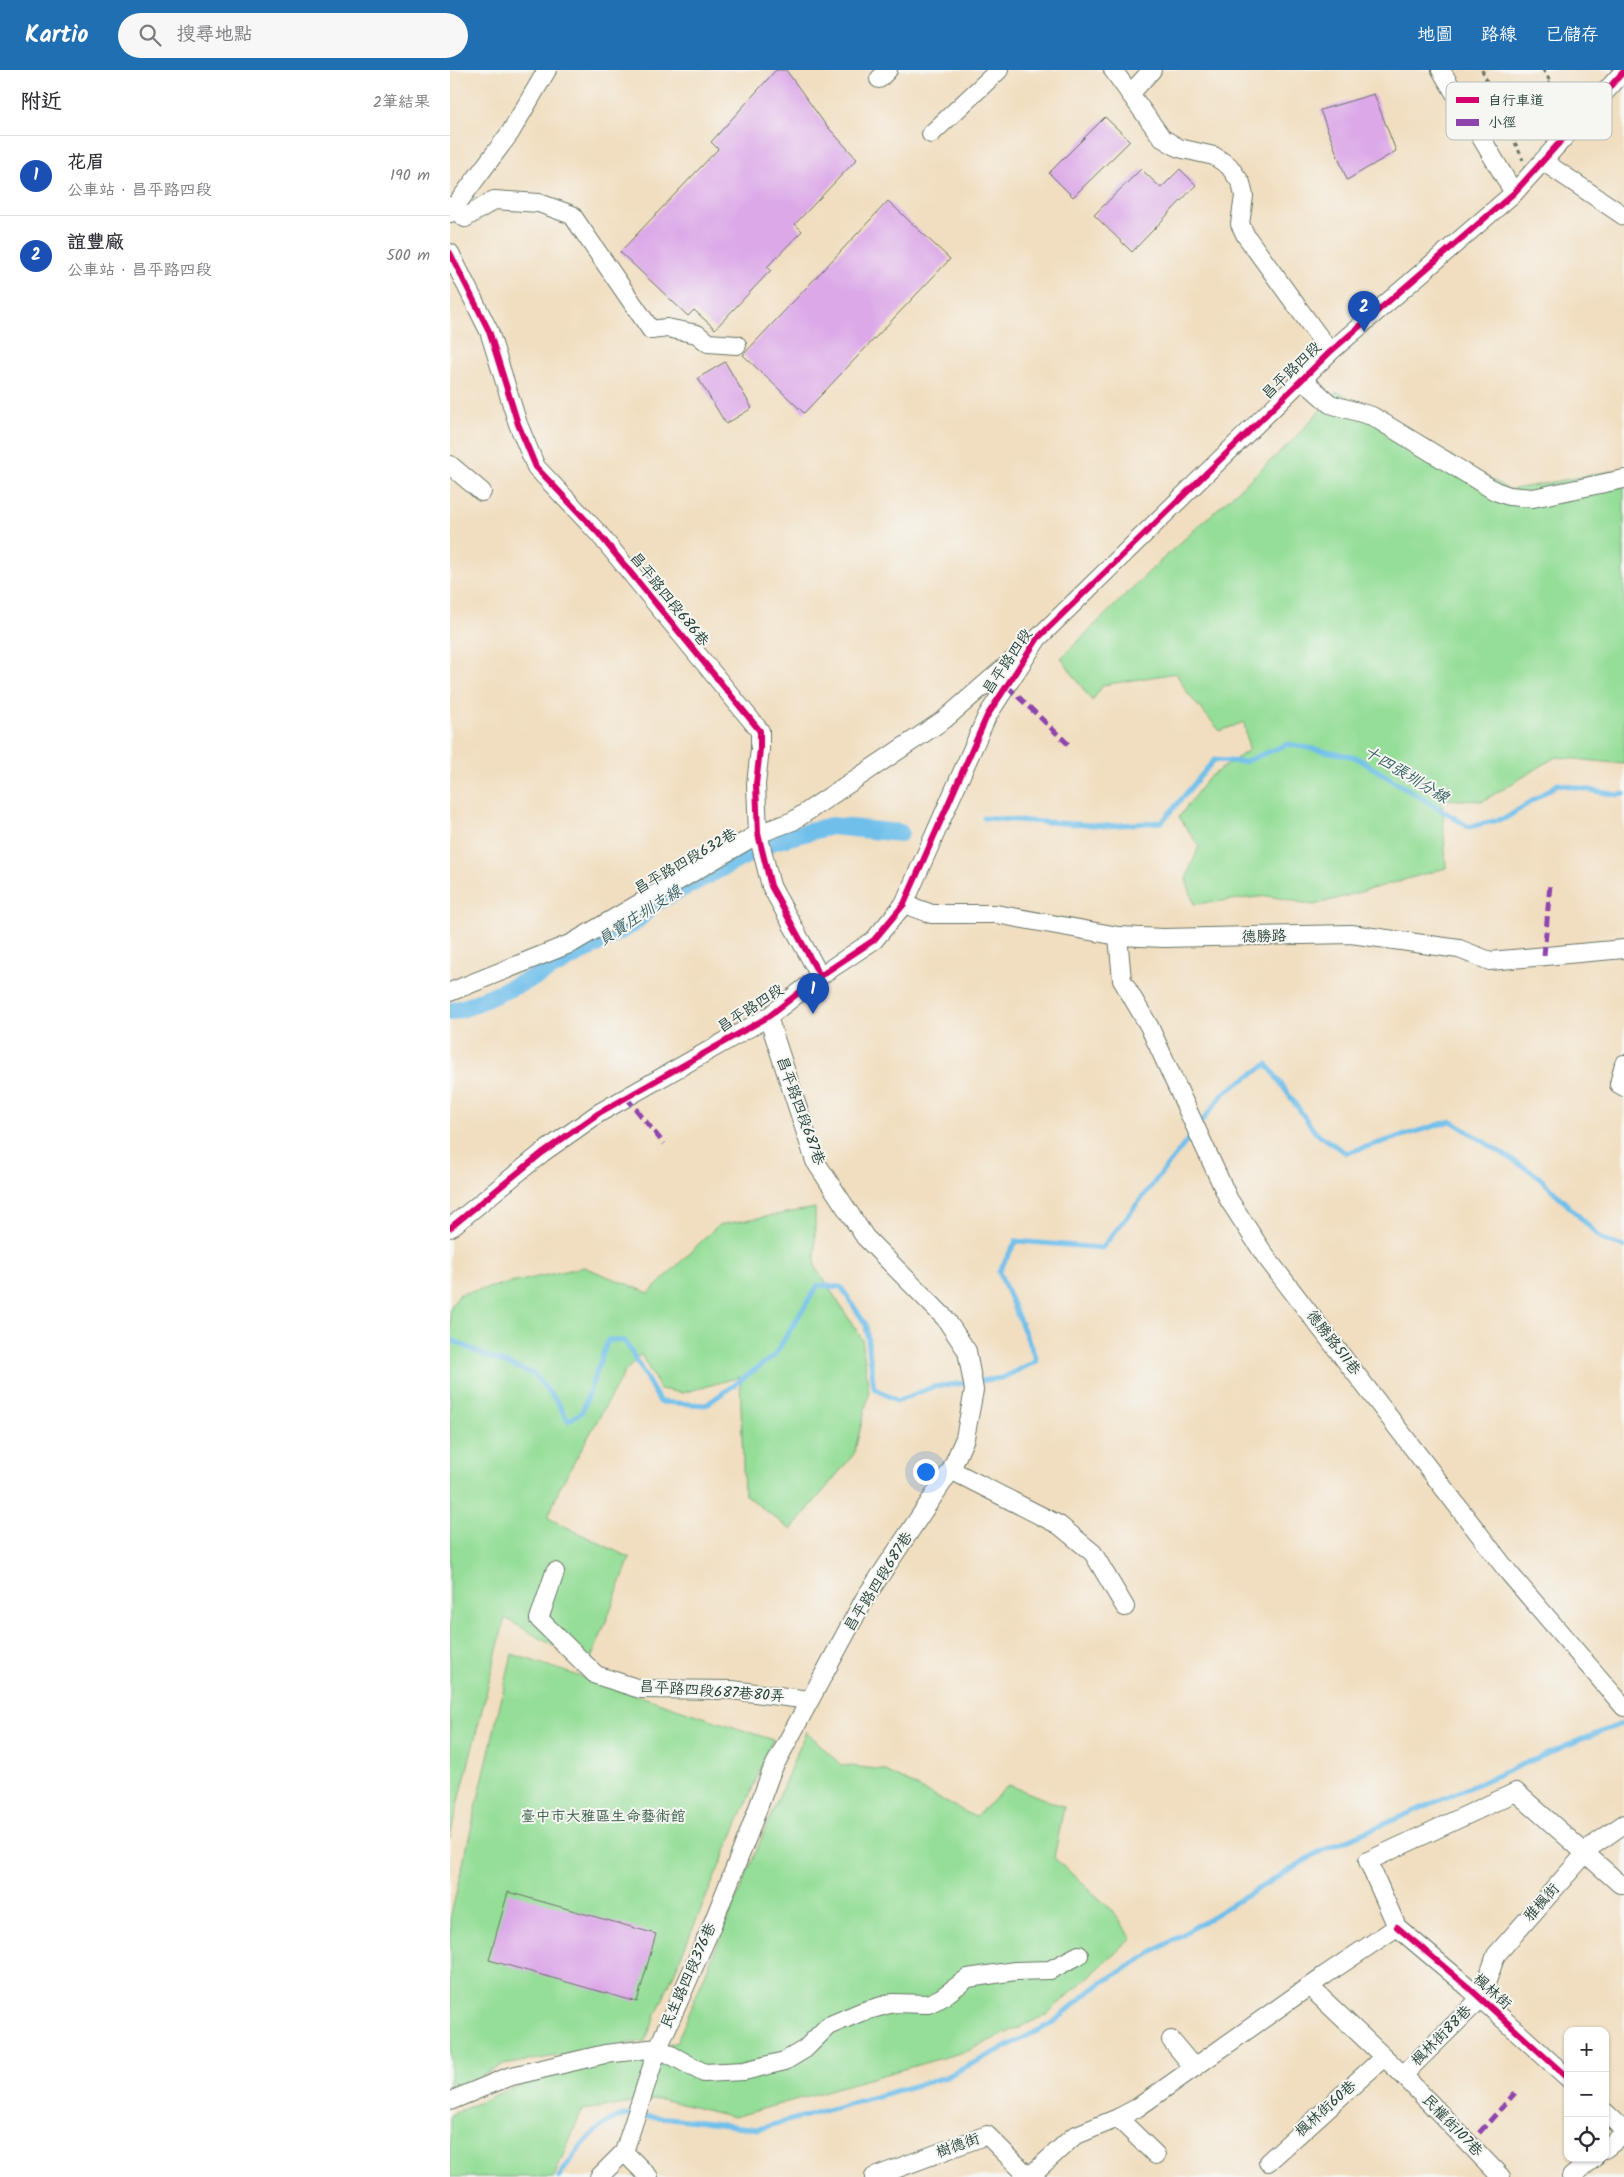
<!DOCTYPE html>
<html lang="zh-TW">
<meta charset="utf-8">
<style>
body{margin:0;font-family:Kalam,"LXGW WenKai TC",sans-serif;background:#f7f7f7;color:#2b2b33}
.controls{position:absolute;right:15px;bottom:15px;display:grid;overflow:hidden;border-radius:10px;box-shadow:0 1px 4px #0004}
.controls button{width:45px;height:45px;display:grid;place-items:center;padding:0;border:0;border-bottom:1px solid #e1e1e2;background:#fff;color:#2b2b33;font:25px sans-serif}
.you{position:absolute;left:475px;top:1401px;width:18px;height:18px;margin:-12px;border:4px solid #fff;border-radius:50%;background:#1a73e8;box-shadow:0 0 0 8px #1a73e833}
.badge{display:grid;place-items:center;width:32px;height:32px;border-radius:50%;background:#1f6fb2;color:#fff;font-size:16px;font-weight:700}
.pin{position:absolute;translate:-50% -41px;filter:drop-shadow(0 1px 2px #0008)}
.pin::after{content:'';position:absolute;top:26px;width:18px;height:15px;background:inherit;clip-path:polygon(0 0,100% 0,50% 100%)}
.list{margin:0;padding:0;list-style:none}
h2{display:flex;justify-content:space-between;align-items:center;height:65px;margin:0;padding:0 20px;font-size:21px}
h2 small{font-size:16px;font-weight:400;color:#7c7c81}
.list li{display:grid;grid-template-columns:32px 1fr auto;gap:15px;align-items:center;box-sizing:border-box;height:80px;padding:0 20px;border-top:1px solid #e1e1e2}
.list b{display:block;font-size:19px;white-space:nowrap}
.list p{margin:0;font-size:16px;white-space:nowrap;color:#7c7c81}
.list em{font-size:16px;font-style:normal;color:#7c7c81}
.icon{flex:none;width:28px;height:28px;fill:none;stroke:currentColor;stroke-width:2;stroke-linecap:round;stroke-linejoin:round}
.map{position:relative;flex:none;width:1174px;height:2107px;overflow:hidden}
header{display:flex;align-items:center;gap:30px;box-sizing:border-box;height:70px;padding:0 25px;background:#1f6fb2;color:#fff}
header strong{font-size:24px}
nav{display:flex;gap:28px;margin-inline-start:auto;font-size:18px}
.search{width:350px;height:45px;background:#f7f7f7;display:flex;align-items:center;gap:12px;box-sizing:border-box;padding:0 18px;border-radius:28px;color:#7c7c81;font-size:19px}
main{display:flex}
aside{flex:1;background:#fff}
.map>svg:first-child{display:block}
.green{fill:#95de98;stroke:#5a8e66}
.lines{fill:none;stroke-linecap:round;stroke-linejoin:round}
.stream{stroke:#70bfeb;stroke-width:5}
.canal{stroke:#70bfeb;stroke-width:18}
.building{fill:#dca8e8}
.minor-casing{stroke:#687565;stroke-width:20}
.path{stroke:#687565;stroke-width:3;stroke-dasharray:4 4;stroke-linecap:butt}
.minor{stroke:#fff;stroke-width:18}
.quiet{stroke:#8e44ad;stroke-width:5;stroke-dasharray:10 5;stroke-linecap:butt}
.cycleway-casing{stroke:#f6f6f2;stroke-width:9}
.cycleway{stroke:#d6006c;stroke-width:6}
.labels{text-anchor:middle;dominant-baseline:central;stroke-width:4;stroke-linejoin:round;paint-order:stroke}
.street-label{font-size:15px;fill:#1f3d34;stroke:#f6f6f2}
.park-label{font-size:15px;fill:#375d48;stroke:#f6f6f2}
.water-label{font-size:16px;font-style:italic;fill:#335e62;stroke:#f6f6f2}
.key{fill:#f6f6f2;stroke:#b6beb9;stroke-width:1}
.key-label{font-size:14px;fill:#1f3d34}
</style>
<header>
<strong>Kartio</strong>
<div class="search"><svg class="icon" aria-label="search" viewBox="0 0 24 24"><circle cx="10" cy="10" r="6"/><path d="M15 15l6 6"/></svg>搜尋地點</div>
<nav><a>地圖</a><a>路線</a><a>已儲存</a></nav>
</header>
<main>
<aside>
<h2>附近<small>2筆結果</small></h2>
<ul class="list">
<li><span class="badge" style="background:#1a4fb4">1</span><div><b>花眉</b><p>公車站 · 昌平路四段</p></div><em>190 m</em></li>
<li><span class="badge" style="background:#1a4fb4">2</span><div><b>誼豐廠</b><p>公車站 · 昌平路四段</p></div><em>500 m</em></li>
</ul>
</aside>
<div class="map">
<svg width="1174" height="2107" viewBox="0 0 1174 2107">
<rect width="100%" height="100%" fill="#f6f6f2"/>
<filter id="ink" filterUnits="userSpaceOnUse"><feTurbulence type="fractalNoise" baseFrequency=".02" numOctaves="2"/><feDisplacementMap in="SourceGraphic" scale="10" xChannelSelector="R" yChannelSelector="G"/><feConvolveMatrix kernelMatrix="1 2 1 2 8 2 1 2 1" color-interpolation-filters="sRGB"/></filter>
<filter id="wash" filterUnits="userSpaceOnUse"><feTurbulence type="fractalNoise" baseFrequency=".0096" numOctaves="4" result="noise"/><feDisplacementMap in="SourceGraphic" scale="20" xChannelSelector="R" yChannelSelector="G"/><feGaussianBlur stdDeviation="1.12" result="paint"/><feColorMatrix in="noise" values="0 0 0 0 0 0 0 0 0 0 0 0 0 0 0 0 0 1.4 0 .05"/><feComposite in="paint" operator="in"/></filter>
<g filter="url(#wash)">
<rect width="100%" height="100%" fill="#f1dec0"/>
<g class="green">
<path d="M 887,322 L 924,341 L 1059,420 L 1174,399 L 1174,694 L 1106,687 L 1033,731 L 992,729 L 996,798 L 864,835 L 818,826 L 744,834 L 736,809 L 749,776 L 729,747 L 758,708 L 799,680 L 794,652 L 770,661 L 738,624 L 726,603 L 653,615 L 642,631 L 611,588 L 706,495 L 841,372 Z"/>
<path d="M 365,1138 L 365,1196 L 412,1269 L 419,1324 L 404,1384 L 341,1460 L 294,1424 L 290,1307 L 232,1323 L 210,1319 L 191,1284 L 174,1303 L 109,1419 L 98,1448 L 180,1488 L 139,1596 L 55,1548 L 0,1767 L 0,1238 L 10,1224 L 134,1197 L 199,1223 L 268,1155 Z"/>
<path d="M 62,1584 L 323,1670 L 195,1971 L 53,1995 L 0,2023 L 0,1849 Z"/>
<path d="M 356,1661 L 391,1695 L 434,1700 L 525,1747 L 559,1715 L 614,1737 L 604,1788 L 661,1839 L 682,1868 L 596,1945 L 517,1981 L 284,2047 L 211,2029 L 132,2040 L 104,2107 L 0,2107 L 0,2045 L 64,2017 L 227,1972 Z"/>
</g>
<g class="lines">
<g class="stream">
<path d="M 534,748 L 657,756 L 712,752 L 764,690 L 794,692 L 838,674 L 905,687 L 1019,757 L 1056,748 L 1108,714 L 1167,725 L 1174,724"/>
<path d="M 749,1055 L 774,1023 L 817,994 L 865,1062 L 896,1083 L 1001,1051 L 1088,1106 L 1153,1170 L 1174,1177"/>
<path d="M 0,1269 L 36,1286 L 84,1304 L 108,1333 L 118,1351 L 132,1342 L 158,1270 L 175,1271 L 210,1332 L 256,1335 L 324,1286 L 368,1215 L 391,1217 L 416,1255 L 424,1318 L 447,1331 L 483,1317 L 552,1308 L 587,1291 L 549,1202 L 566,1171 L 652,1178 L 744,1062"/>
<path d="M 190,2046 L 220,2048 L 308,2059 L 496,2007 L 601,1954 L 645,1917 L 869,1782 L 1132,1669 L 1174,1653"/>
<path d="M 109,2107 C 124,2084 152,2044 182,2045"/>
</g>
<path class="canal" d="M 0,942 L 17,937 L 85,907 L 183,854 L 206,832 L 324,771 L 381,756 L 450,763"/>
</g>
<g id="blocks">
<g class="building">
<path d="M 326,0 L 336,0 L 375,54 L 407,89 L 345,154 L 352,161 L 317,197 L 321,200 L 265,259 L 244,240 L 238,246 L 170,182 L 268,79 L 261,72 Z"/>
<path d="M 924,24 L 946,81 L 897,110 L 870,40 Z"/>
<path d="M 655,47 L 680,71 L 623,127 L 599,103 Z"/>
<path d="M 691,99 L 711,118 L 730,99 L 746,115 L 682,182 L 644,145 Z"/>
<path d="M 438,131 L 500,189 L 354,343 L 293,285 Z"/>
<path d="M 275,292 L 302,338 L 276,354 L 248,308 Z"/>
<path d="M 58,1822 L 206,1864 L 187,1932 L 39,1890 Z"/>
</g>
</g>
</g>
<g filter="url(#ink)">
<use href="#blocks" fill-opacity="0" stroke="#687565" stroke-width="1"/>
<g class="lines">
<defs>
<g id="minor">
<path d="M 663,0 L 712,68 L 729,78 L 764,86 L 779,96 L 791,113 L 794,126 L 790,154 L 796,166 L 880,282"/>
<path d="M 991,0 L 1064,123"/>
<path d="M 429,9 L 438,0"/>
<path d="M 680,24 L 702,0"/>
<path d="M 481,64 L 549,0"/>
<path d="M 1094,92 L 1174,146"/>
<path d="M 0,136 L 15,148 L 44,130 L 89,133 L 122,145 L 201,260 L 217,258 L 247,264 L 258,273 L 287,275"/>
<path d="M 0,143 L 60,63 L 97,0"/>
<path d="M 0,183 L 39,261 L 68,354 L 86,397 L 149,464 L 310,661 L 310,679 L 306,714 L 308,764 L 321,816 L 370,906"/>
<path d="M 852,309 L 880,334 L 922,346 L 1045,421 L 1059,426 L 1083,428 L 1174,409"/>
<path d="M 0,395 L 32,422"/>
<path d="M 454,834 L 482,844 L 546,844 L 668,866 L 714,868 L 901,864 L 1009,879 L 1040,891 L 1174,879"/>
<path d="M 668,866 L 672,910 L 699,956 L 779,1130 L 816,1187 L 1059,1503 L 1174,1637"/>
<path d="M 0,922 L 122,873 L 308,764 L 343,751 L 495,649 L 571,583"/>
<path d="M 1174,994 L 1169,1014 L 1174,1017"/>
<path d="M 0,1158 L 92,1083 L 149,1043 L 318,947 L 370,906 L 424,870 L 454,834 L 537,646 L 588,568 L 880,282 L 1064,123 L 1174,1"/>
<path d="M 501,1400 L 609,1455 L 643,1483 L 675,1537"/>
<path d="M 105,1502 L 89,1549 L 146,1605 L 190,1619 L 282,1620 L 359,1630"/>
<path d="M 860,1917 L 953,2005 L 1051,2107"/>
<path d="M 721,1970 L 744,1998"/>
<path d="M 953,2005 L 1031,1928 L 1046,1885 L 1142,1776 L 1174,1754"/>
<path d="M 1118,2008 L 1018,1917 L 947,1857 L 918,1791 L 1066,1722 L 1170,1814 L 1174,1814"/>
<path d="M 0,2031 L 58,2007 L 155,1984 L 208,1978 L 254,2003 L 294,2001 L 335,1991 L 355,1979 L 378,1956 L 411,1942 L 443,1933 L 478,1934 L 491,1928 L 518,1908 L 565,1901 L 600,1900 L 629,1885"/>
<path d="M 1155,2042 L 1174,2060"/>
<path d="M 668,2048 L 706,2085"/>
<path d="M 1155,2079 L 1174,2064"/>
<path d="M 174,2082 L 199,2107"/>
<path d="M 818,2092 L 934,1987"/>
<path d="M 149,2107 L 174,2082 L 208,1978 L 260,1860 L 298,1765 L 322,1700 L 415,1528 L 501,1400 L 515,1368 L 524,1320 L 517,1281 L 495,1248 L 415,1167 L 365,1091 L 318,947"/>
<path d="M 424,2107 L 537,2065 L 579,2107"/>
<path d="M 579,2107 L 624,2066 L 668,2048 L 687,2038 L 875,1905 L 947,1857"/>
<path d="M 1121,2107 L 1144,2088"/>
</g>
</defs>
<use href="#minor" class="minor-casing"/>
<g class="path">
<path d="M 1032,0 L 1073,90"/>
<path d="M 1093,0 L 1100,11 L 1122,35"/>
<path d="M 1064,70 L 1100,11"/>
</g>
<use href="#minor" class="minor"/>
<g class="quiet">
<path d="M 557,616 L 618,674"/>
<path d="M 1094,886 L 1100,814"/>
<path d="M 176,1027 L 214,1074"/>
<path d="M 1019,2074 L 1065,2023"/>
</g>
<defs>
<g id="cycleway">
<path d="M 0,183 L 39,261 L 68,354 L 86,397 L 149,464 L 310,661 L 310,679 L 306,714 L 308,764 L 321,816 L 370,906"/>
<path d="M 0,1158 L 92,1083 L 149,1043 L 318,947 L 370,906 L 424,870 L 454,834 L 537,646 L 588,568 L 880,282 L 1064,123 L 1174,1"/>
<path d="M 947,1857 L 1018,1917 L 1118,2008"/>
</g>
</defs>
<use href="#cycleway" class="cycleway-casing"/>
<use href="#cycleway" class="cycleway"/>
</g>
</g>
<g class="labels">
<g class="street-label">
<text transform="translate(842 301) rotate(-44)">昌平路四段</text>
<text transform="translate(219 530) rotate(51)">昌平路四段686巷</text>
<text transform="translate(558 592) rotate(-56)">昌平路四段</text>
<text transform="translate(236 792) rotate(-30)">昌平路四段632巷</text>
<text transform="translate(814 867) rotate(-1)">德勝路</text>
<text transform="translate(301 939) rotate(-33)">昌平路四段</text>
<text transform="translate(350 1041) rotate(70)">昌平路四段687巷</text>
<text transform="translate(883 1273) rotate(52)">德勝路511巷</text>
<text transform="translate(429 1512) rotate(-58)">昌平路四段687巷</text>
<text transform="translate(262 1622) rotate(4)">昌平路四段687巷80弄</text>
<text transform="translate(1092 1833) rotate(-49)">雅楓街</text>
<text transform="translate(239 1906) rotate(-66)">民生路四段376巷</text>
<text transform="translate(1042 1922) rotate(42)">楓林街</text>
<text transform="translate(992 1966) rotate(-45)">楓林街88巷</text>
<text transform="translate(876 2039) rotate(-42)">楓林街60巷</text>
<text transform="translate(1002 2056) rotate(46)">民權街107巷</text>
<text transform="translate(508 2076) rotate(-20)">樹德街</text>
</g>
<g class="park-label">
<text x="153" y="1747">臺中市大雅區生命藝術館</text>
</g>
<g class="water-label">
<text transform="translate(956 705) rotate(31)">十四張圳分線</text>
<text transform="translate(190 846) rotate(-33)">員寶庄圳支線</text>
</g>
</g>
<rect x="996" y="12" width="166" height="58" rx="8" class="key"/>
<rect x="1006" y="27" width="23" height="6" fill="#d6006c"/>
<rect x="1006" y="49" width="23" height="7" fill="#8e44ad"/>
<g class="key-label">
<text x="1038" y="35">自行車道</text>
<text x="1038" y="57">小徑</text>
</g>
</svg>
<div class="controls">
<button>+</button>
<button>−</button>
<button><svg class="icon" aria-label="locate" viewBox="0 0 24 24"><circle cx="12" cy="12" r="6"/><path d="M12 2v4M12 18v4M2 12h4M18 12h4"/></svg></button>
</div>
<div class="you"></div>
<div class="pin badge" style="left:363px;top:944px;background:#1a4fb4">1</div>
<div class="pin badge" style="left:914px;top:262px;background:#1a4fb4">2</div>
</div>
</main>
